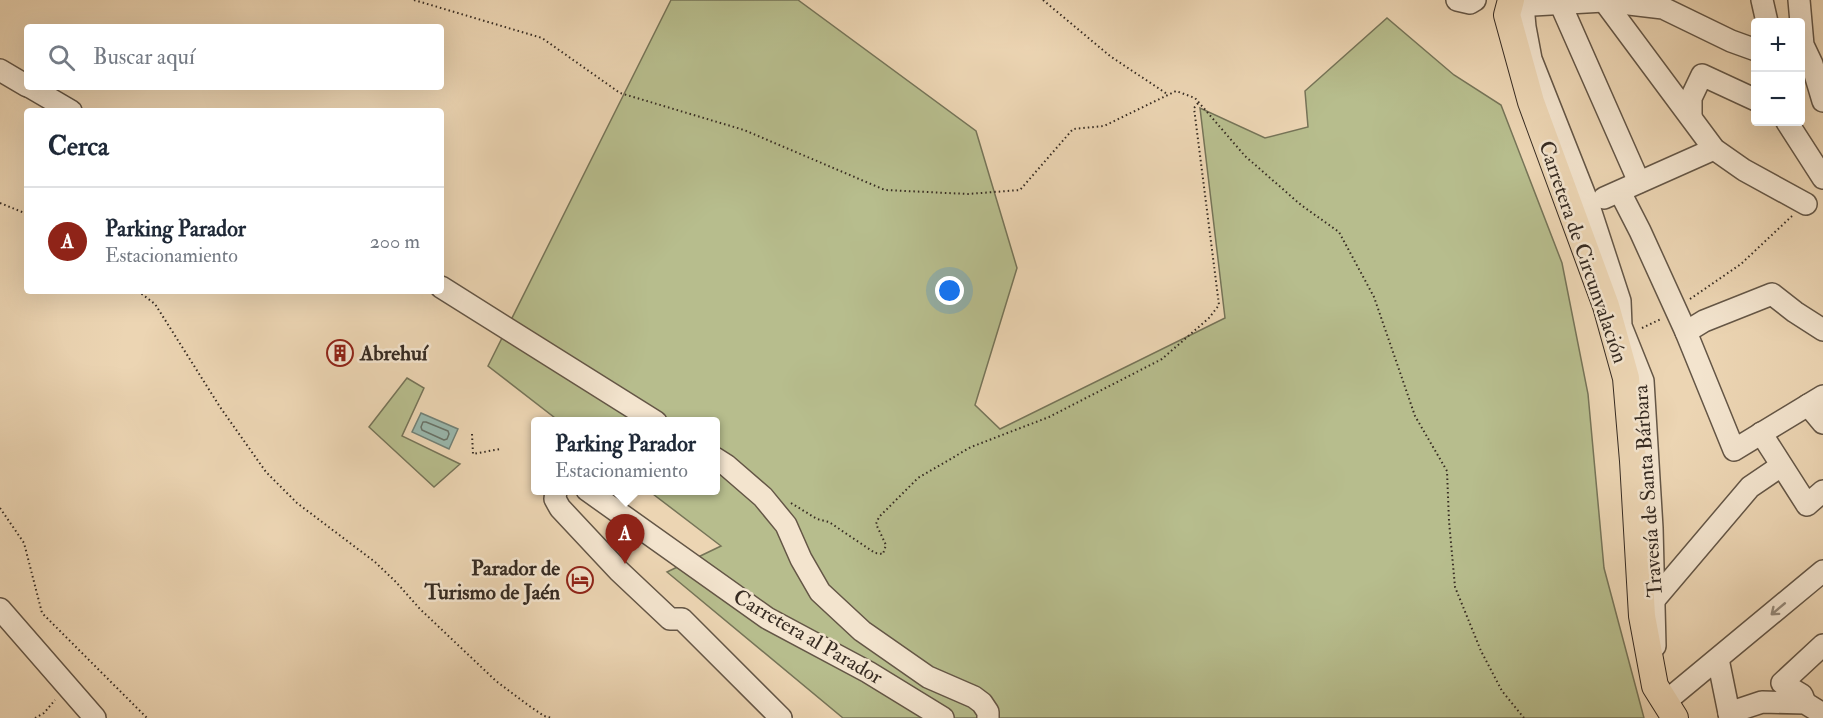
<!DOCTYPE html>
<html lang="es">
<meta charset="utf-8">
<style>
body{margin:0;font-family:"IM FELL Double Pica",serif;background:#f2f2f3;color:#1f2937}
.controls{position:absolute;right:18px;top:18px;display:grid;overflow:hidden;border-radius:6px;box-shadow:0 6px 24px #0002}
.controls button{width:54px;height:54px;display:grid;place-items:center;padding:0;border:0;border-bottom:2px solid #e0e1e3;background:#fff;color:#1f2937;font:30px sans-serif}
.you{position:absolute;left:950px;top:291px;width:21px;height:21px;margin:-15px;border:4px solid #fff;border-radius:50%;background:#1a73e8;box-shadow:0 0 0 9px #1a73e833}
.badge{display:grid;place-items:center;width:39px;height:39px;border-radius:50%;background:#8f2418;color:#fff;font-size:20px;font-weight:700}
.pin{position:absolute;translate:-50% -50px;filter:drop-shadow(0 2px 3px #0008)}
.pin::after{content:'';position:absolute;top:32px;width:21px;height:18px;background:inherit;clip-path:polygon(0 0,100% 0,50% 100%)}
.popup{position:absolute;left:531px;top:417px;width:189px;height:78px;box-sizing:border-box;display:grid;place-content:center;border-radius:6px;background:#fff;filter:drop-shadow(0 2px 4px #0005);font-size:20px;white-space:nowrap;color:#747a83}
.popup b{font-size:22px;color:#1f2937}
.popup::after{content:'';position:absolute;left:50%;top:100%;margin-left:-12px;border:12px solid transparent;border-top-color:#fff}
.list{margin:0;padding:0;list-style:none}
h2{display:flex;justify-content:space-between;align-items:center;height:78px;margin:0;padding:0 24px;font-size:26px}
h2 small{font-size:20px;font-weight:400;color:#747a83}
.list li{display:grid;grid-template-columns:39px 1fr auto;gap:18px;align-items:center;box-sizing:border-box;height:108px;padding:0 24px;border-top:2px solid #e0e1e3}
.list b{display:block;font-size:22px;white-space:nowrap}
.list p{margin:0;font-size:20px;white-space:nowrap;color:#747a83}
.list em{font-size:20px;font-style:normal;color:#747a83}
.icon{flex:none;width:33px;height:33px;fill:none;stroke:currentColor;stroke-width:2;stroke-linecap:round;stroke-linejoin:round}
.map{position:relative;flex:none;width:1823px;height:718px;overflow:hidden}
.search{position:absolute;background:#fff;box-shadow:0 6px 24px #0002;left:24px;top:24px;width:420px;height:66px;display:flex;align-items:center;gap:15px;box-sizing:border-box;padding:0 21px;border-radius:6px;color:#747a83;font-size:22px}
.panel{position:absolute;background:#fff;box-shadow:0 6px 24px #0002;left:24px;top:108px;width:420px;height:186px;border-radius:6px}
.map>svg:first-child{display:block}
.green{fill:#b7bd8d;stroke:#767458;stroke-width:1.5}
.water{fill:#99b8ae;stroke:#718076;stroke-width:1.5}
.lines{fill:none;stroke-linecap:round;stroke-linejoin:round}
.shore{stroke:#687268;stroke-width:1.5}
.minor-casing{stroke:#645646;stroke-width:24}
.major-casing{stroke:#362b22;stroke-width:28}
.path{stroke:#362b22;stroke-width:2;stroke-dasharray:1.5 3;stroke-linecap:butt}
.minor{stroke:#f3e4ce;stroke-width:21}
.major{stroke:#ecd5b3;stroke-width:26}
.oneway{stroke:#948878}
.labels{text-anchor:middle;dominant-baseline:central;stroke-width:5;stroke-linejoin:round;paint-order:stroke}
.street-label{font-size:21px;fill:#362b22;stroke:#f3e4ce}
.poi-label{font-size:21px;font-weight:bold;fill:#362b22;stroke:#f3e4ce;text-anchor:start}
</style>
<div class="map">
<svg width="1823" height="718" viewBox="0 0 1823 718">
<rect width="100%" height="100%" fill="#ecd5b3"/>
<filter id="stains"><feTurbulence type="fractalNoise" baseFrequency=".00333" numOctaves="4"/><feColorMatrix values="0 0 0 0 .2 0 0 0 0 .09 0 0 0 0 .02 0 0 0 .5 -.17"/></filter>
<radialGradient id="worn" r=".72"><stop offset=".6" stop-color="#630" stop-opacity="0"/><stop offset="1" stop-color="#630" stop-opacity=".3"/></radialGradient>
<g class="green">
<path d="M 671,0 L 798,0 L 976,131 L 1017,268 L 975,405 L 1000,429 L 1225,318 L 1200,108 L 1265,138 L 1308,127 L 1305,91 L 1387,18 L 1454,75 L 1501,105 L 1562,263 L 1588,394 L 1604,568 L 1644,718 L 843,718 L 667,572 L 721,546 L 649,491 L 715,490 L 715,422 L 559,421 L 488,366 Z"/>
<path d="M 407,378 L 424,388 L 402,436 L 460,464 L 434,487 L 369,427 Z"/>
</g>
<path class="water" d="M 421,413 L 458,429 L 449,449 L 412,432 Z"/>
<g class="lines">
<path class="shore" d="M 423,422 L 426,422 L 448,431 L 449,434 L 447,439 L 444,440 L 422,430 L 421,427 Z"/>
<defs>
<g id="minor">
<path d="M 1457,0 L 1470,3 L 1475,0"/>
<path d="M 1762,0 L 1767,22"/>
<path d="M 1799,0 L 1803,45 L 1812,64 L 1823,101"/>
<path d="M 1604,1 L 1714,149 L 1744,170 L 1806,204"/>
<path d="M 1560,3 L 1639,182"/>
<path d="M 1523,5 L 1525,27 L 1531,59 L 1588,203 L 1620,301 L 1621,326 L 1643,381 L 1652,528 L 1655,646"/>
<path d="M 1533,5 L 1604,1 L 1663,8 L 1731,41 L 1756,50"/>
<path d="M 0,70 L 27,86"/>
<path d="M 30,87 L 71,111"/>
<path d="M 1691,116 L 1691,98 L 1702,75 L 1756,100"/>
<path d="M 1787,122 L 1823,178"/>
<path d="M 1620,192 L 1640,231 L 1686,332 L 1734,450 L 1823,396"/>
<path d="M 1604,198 L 1714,149"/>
<path d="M 441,287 L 656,422"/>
<path d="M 1686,332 L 1704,321 L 1772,294 L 1795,312 L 1823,330"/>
<path d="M 1808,405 L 1823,423"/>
<path d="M 1761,433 L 1807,505 L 1823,491"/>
<path d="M 715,458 L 726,465 L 763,497 L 786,525 L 801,559 L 820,592 L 862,631 L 928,677 L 974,697 L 982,703 L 988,712 L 988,718"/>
<path d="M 556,490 L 555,499 L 560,508 L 619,571 L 670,619 L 682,619 L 781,718"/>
<path d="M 587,490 L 767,618 L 868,672 L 943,718"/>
<path d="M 1655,599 L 1750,487 L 1781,466"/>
<path d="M 0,609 L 95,718"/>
<path d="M 1718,659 L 1730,718"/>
<path d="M 1665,702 L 1823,571"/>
<path d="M 1805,703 L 1802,695 L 1782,683 L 1823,645"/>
<path d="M 1729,713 L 1762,702 L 1805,703 L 1823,714"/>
</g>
<path id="major" d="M 1511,0 L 1507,15 L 1531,102 L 1606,306 L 1626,378 L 1633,461 L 1642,616 L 1655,686 L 1675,718"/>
</defs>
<use href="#minor" class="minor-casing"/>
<use href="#major" class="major-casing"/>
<g class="path">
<path d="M 414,0 L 542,38 L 620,93 L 744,130 L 885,190 L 968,194 L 1020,190 L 1073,129 L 1104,126 L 1176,91 L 1195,98 L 1245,156 L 1301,205 L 1339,232 L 1374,297 L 1415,416 L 1447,471 L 1449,521 L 1455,587 L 1481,651 L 1502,691 L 1524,718"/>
<path d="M 1043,0 L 1110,56 L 1167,94"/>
<path d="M 0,203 L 27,214"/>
<path d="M 138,291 L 155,304 L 220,407 L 266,472 L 297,503 L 375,562 L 396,582 L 420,609 L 496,681 L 528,705 L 544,716 L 552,718"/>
<path d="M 1690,299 L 1741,264 L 1792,216"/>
<path d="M 1642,328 L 1661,319"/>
<path d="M 472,434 L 473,454 L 500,449"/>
<path d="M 791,503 L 817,519 L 829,522 L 875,553 L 883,554 L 886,545 L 876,524 L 879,517 L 918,478 L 971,447 L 1049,417 L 1162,359 L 1209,318 L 1219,305 L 1194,108 L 1199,102"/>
<path d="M 0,508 L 24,543 L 42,613 L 147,718"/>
<path d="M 35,718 L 44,713 L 55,700"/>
</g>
<use href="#minor" class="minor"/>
<use href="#major" class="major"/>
</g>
<defs><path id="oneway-shaft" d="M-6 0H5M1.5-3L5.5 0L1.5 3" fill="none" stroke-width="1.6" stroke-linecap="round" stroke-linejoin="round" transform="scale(1.5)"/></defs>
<use class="oneway" href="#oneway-shaft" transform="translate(1778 609) rotate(140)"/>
<defs>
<symbol id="building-ring" viewBox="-11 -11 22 22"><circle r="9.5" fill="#f3e4ce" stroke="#8f2418" stroke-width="1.5"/><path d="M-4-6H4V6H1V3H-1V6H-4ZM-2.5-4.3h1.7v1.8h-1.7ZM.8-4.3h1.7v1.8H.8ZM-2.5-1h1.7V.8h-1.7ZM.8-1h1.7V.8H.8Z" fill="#8f2418"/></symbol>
<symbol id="hotel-ring" viewBox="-11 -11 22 22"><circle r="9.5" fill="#f3e4ce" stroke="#8f2418" stroke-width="1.5"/><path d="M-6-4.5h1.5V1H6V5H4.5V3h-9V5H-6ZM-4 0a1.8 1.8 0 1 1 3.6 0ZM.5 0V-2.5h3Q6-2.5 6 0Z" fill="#8f2418"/></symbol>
</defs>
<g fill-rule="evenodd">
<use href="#building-ring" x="325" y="338" width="30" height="30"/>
<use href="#hotel-ring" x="565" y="565" width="30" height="30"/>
</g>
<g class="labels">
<g class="street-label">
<text transform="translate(1583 252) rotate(71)">Carretera de Circunvalación</text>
<text transform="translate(1648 491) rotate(-94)">Travesía de Santa Bárbara</text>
<text transform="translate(808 637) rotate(30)">Carretera al Parador</text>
</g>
<g class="poi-label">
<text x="360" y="353">Abrehuí</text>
<text x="560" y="568" text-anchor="end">Parador de<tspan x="560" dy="24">Turismo de Jaén</tspan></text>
</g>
</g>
<rect width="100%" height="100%" filter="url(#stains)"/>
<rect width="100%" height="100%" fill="url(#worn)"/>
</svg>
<div class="controls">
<button>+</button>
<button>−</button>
</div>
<div class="you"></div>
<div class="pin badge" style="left:625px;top:564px">A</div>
<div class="popup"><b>Parking Parador</b>Estacionamiento</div>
<div class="search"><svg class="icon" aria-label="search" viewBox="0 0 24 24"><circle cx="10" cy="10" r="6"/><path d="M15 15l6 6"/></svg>Buscar aquí</div>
<section class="panel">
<h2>Cerca<small></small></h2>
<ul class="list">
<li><span class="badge">A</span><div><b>Parking Parador</b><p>Estacionamiento</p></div><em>200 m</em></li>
</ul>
</section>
</div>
